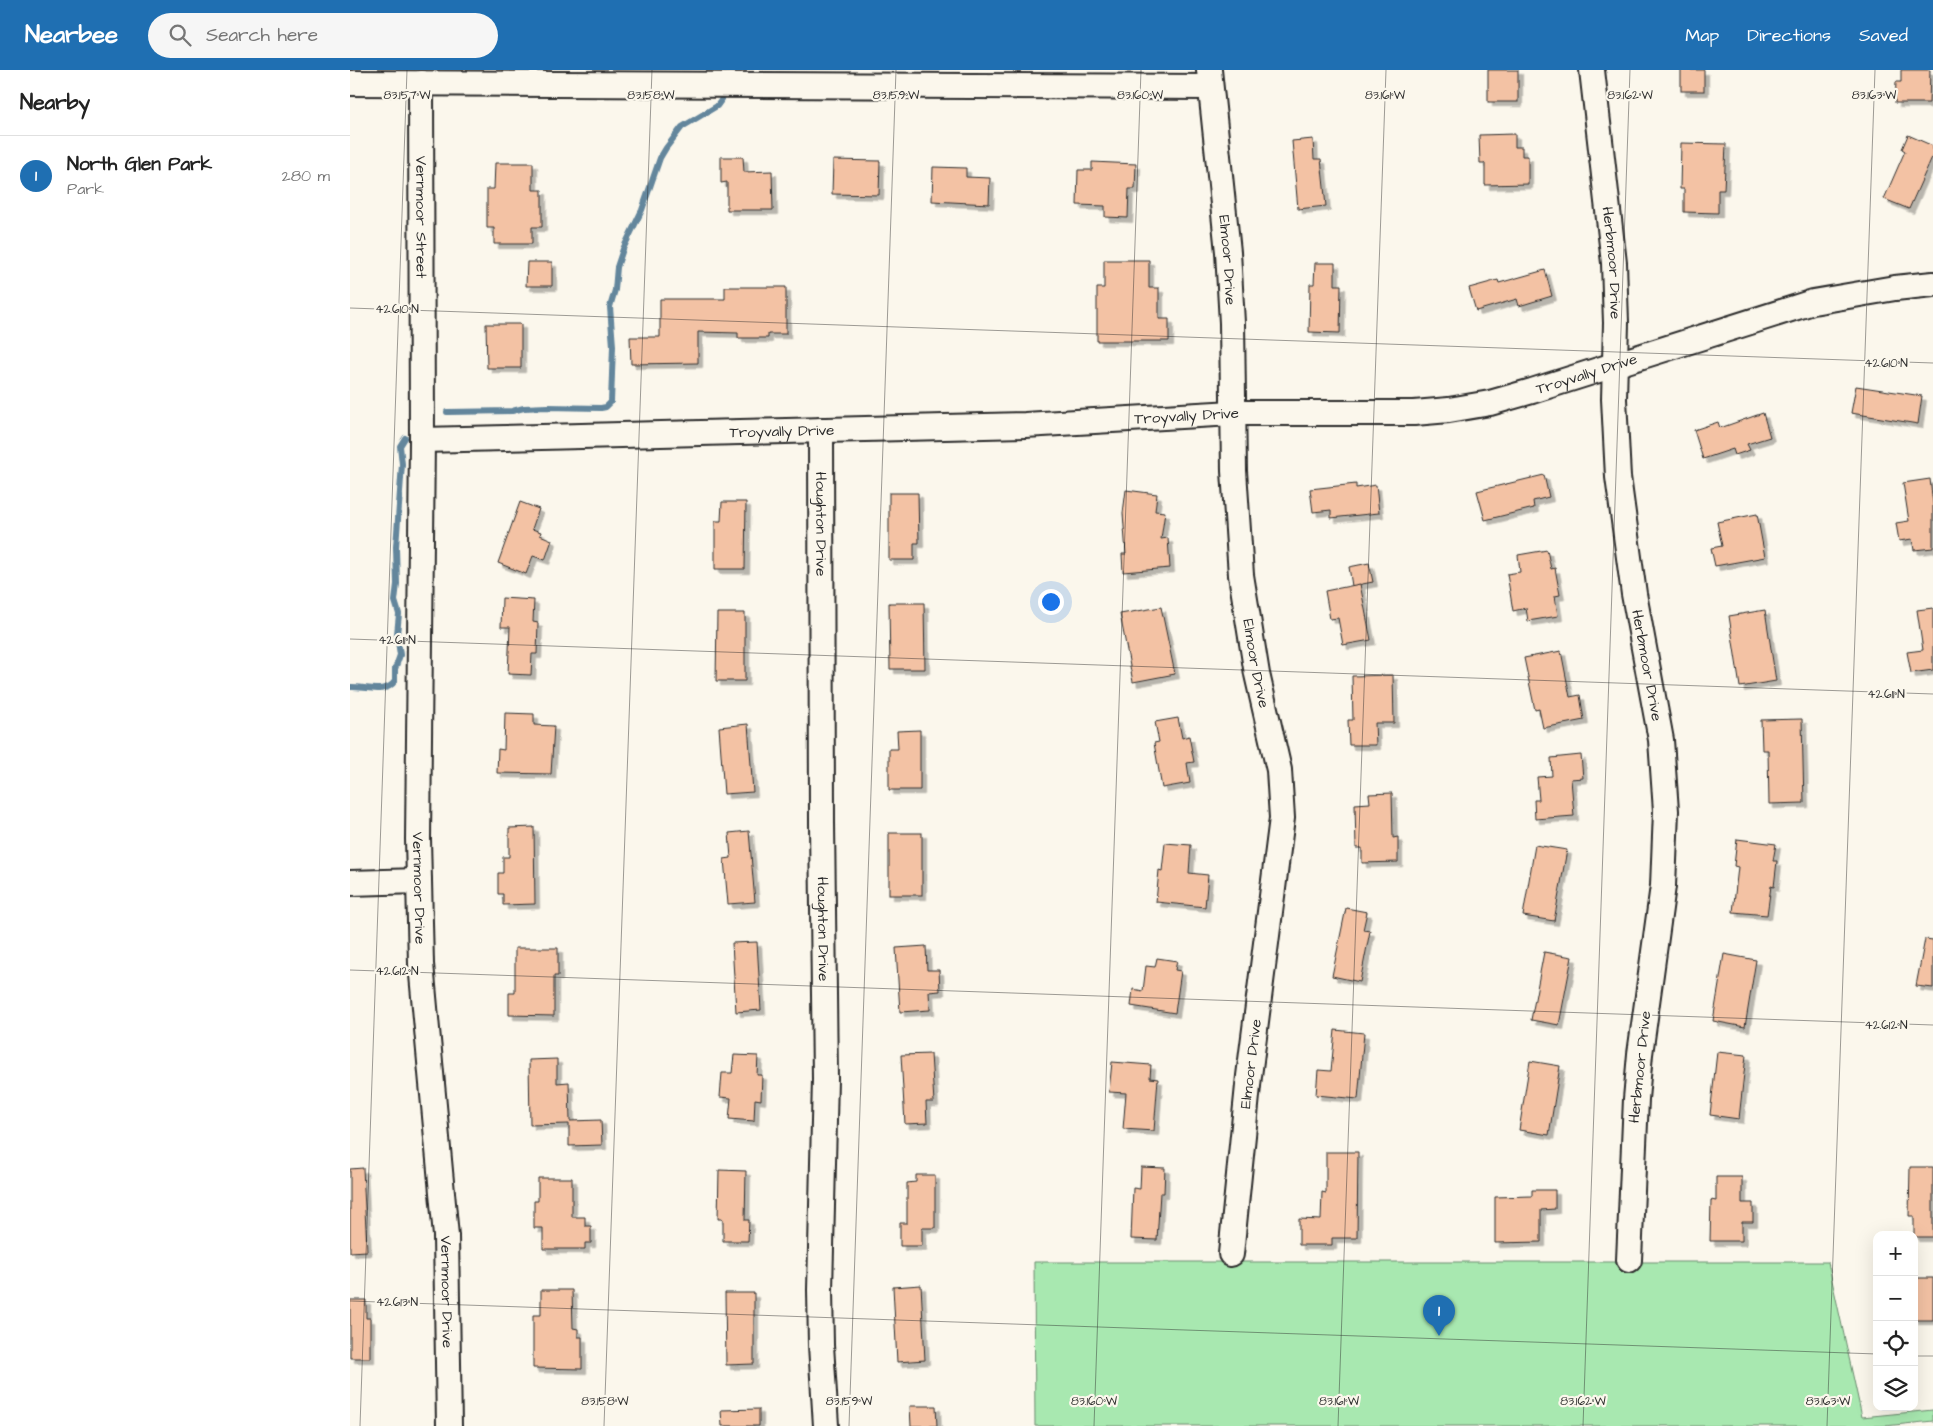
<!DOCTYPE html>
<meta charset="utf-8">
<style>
body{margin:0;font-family:"Architects Daughter",sans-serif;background:#f6f6f6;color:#222}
.controls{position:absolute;right:15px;bottom:15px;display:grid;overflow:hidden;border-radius:10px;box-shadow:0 5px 20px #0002}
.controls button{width:45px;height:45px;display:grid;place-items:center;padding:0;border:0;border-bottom:1px solid #e0e0e0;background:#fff;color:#222;font:25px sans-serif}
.you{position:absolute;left:700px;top:531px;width:18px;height:18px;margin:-12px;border:4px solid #fff;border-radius:50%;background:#1a73e8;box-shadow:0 0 0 8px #1a73e833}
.badge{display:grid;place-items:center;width:32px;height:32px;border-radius:50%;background:#1f6fb2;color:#fff;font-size:16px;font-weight:700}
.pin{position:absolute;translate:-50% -41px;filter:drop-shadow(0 1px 2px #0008)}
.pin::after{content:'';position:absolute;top:26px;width:18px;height:15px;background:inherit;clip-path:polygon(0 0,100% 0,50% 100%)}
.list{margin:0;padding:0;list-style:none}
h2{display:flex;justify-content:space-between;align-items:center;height:65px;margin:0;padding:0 20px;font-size:21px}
h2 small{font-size:16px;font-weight:400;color:#767676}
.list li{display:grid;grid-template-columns:32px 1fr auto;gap:15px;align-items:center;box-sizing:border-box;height:80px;padding:0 20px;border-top:1px solid #e0e0e0}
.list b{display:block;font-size:19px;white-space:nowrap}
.list p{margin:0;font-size:16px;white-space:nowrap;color:#767676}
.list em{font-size:16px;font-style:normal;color:#767676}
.icon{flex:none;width:28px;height:28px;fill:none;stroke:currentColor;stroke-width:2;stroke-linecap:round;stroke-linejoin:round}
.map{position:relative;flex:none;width:1583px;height:1356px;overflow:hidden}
header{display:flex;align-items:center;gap:30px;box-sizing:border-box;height:70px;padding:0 25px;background:#1f6fb2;color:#fff}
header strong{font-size:24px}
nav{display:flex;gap:28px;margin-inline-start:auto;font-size:18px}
.search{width:350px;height:45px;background:#f6f6f6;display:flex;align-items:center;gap:12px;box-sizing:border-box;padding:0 18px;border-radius:28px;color:#767676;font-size:19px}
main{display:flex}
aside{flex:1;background:#fff}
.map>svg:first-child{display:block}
.green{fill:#a8e8b0;stroke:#6a8a6e}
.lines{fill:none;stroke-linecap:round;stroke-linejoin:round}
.stream{stroke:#63869c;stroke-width:6}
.building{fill:#f3c2a4;stroke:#2b2b2b;filter:url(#shadow)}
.minor-casing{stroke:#2b2b2b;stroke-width:28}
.minor{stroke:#fbf7ec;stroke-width:24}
.ticks{fill:none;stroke:#2b2b2b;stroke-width:1;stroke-opacity:0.45}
.labels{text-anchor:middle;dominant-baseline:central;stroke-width:4.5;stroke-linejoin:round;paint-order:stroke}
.street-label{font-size:15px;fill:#2b2b2b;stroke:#fbf7ec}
.ticks-label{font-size:12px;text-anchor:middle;fill:#2b2b2b;stroke:#fbf7ec;stroke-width:4.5;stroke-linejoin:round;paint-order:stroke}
</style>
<header>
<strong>Nearbee</strong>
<div class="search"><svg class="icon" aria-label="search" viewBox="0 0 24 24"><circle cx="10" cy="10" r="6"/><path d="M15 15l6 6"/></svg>Search here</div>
<nav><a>Map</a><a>Directions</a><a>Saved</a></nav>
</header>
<main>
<aside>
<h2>Nearby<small></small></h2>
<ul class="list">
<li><span class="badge">1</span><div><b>North Glen Park</b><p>Park</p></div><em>280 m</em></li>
</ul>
</aside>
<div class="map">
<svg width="1583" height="1356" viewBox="0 0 1583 1356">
<defs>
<filter id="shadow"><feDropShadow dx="4.5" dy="4.5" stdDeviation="0" flood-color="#0004"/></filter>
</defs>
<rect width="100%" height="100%" fill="#fbf7ec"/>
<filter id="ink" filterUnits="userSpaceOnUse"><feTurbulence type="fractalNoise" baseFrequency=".02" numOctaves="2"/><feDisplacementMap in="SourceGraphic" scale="10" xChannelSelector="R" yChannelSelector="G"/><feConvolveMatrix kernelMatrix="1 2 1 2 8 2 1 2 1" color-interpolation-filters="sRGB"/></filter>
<g filter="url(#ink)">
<path class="green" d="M 684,1192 L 1478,1192 L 1512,1347 L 1583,1340 L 1583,1351 L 1535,1356 L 685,1356 Z"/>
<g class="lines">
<g class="stream">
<path d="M 97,342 L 162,341 L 174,338 L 197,337 L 251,338 L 256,337 L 261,332 L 263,276 L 260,237 L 265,220 L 267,197 L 273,179 L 292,140 L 310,88 L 316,78 L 332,57 L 367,36 L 372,29"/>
<path d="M 0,617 C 14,616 36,625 45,611 L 45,599 L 50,585 L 47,564 L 49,544 L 45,531 L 47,514 L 46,477 L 52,394 L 50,376 L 55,368"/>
</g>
</g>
<g class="building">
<rect x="1138" y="0" width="30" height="32"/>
<rect x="1331" y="0" width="23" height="21"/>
<path d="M 1551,0 L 1580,0 L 1579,33 L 1545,33 L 1546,12 L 1551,12 Z"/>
<path d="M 1165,64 L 1165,77 L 1172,77 L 1172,86 L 1178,86 L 1178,114 L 1135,115 L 1135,93 L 1130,93 L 1129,65 Z"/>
<path d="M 1558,65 L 1583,76 L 1583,85 L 1559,139 L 1534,129 L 1555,81 L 1552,79 Z"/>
<path d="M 963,69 L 964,89 L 971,89 L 976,136 L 948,139 L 942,71 Z"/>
<path d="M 1331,73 L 1376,74 L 1374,120 L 1368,120 L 1368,143 L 1334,142 L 1334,119 L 1330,119 Z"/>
<path d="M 371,87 L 393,87 L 394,102 L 422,101 L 423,140 L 377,140 L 377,112 L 371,113 Z"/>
<path d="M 483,90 L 530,91 L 529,125 L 482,124 Z"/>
<path d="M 742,92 L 786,94 L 785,119 L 779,119 L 778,148 L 755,147 L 755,136 L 727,135 L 728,100 L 742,100 Z"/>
<path d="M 145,93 L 183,93 L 183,120 L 192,120 L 192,157 L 182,157 L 182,174 L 144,174 L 144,158 L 137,158 L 137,119 L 144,119 Z"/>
<path d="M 583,97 L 616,98 L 616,107 L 640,108 L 639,134 L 582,131 Z"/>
<path d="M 754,190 L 799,190 L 799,218 L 809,218 L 809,249 L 819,249 L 819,271 L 747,271 L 747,218 L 754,218 Z"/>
<path d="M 177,192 L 202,192 L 202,216 L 176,216 Z"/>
<path d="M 965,193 L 985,193 L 985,215 L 991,215 L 990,263 L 959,262 L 960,214 L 964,214 Z"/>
<path d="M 1195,200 L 1202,226 L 1169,236 L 1167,229 L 1126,241 L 1119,218 L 1148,210 L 1149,213 Z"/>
<path d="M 375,217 L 436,217 L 436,264 L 418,264 L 418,268 L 388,268 L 388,263 L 348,262 L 348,293 L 281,294 L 280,267 L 310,267 L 310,229 L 375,229 Z"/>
<path d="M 136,254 L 171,254 L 171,298 L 137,298 Z"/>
<path d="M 1506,316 L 1572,326 L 1568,354 L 1501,343 Z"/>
<path d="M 1413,343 L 1420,367 L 1397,374 L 1400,380 L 1385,385 L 1383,379 L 1353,389 L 1344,360 L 1368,352 L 1370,358 Z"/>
<path d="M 1194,405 L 1199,427 L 1183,431 L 1184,438 L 1135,450 L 1127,421 Z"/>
<path d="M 1580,409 L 1583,434 L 1583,478 L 1564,480 L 1562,469 L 1549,471 L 1546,453 L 1559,451 L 1553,413 Z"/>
<path d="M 1006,414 L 1006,418 L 1026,415 L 1029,443 L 981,448 L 981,440 L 963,442 L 960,419 Z"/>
<path d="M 776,420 L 807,424 L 805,441 L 815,442 L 811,469 L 818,468 L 820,498 L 773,502 L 772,484 L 776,484 L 773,443 Z"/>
<path d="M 539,423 L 568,423 L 569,473 L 564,473 L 564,490 L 539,490 Z"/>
<path d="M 170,432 L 189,439 L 182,459 L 191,462 L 190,465 L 202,470 L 195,490 L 183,486 L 176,504 L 148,493 Z"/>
<path d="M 372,432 L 396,432 L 395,499 L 365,499 L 365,451 L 371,451 Z"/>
<path d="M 1407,444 L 1415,487 L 1365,496 L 1361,478 L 1372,476 L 1367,452 Z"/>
<path d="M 1197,480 L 1201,499 L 1205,498 L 1210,525 L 1205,526 L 1208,546 L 1178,551 L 1176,538 L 1163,541 L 1157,504 L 1170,502 L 1168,485 Z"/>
<path d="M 1019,493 L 1023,512 L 1002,516 L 999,497 Z"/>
<path d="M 1010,514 L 1021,570 L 993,575 L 988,548 L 980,549 L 975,521 Z"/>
<path d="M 152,528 L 184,530 L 183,552 L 188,553 L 187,584 L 182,584 L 181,605 L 158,604 L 160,557 L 151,557 Z"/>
<path d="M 539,533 L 574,533 L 575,599 L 540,599 Z"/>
<path d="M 811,537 L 825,604 L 783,612 L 770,544 Z"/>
<path d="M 1583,538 L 1583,600 L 1561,603 L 1557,582 L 1573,580 L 1567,540 Z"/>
<path d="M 1415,540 L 1426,611 L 1390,617 L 1379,546 Z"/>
<path d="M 367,543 L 395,543 L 395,611 L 366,611 Z"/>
<path d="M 1211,581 L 1220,627 L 1230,625 L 1234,650 L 1193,658 L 1189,639 L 1185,640 L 1174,588 Z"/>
<path d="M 1043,605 L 1044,653 L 1025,653 L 1026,675 L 999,675 L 998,650 L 1003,650 L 1002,606 Z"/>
<path d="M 155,643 L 184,644 L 184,655 L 204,656 L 201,704 L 147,703 L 148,679 L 154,680 Z"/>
<path d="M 828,648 L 832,668 L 839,666 L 844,692 L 837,693 L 840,713 L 812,718 L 804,673 L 809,672 L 805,652 Z"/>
<path d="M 1452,649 L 1454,733 L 1419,734 L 1418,680 L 1412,680 L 1411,650 Z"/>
<path d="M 398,654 L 403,722 L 374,724 L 369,657 Z"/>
<path d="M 570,660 L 570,720 L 539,720 L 539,679 L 548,679 L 547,661 Z"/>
<path d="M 1231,685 L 1233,708 L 1221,709 L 1224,746 L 1185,749 L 1184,730 L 1189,730 L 1187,707 L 1202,706 L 1201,688 Z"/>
<path d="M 1042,723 L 1043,768 L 1048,767 L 1048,792 L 1012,793 L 1012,778 L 1006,778 L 1005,734 L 1020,733 L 1019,724 Z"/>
<path d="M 184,757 L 185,834 L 153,835 L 153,824 L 148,824 L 148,803 L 153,803 L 153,787 L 159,787 L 159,758 Z"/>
<path d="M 399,761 L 405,832 L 378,834 L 374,789 L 381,788 L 379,763 Z"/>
<rect x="539" y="763" width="33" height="62"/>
<path d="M 1387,769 L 1426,774 L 1423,791 L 1427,791 L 1424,817 L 1421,816 L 1417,845 L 1383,842 L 1388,797 L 1384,796 Z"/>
<path d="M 815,773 L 841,775 L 839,803 L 858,805 L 855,837 L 806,832 L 809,800 L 812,801 Z"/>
<path d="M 1185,775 L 1217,780 L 1204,851 L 1173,846 Z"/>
<path d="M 996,838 L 1017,842 L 1013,860 L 1020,861 L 1010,912 L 982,906 Z"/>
<path d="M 1575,869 L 1583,870 L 1583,918 L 1566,916 Z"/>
<path d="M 407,872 L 411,940 L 386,942 L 382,873 Z"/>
<path d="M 576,876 L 577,900 L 589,900 L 590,921 L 579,922 L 580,940 L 550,942 L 546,878 Z"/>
<path d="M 165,878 L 208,878 L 208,906 L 204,906 L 204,946 L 159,945 L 159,923 L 165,923 Z"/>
<path d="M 1194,882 L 1222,887 L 1209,955 L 1181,950 Z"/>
<path d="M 1374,884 L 1406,890 L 1395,957 L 1363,951 Z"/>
<path d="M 807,888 L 827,891 L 825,900 L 831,901 L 825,943 L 781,936 L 783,919 L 793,921 L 796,896 L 805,897 Z"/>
<path d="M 985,960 L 1014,963 L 1008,1029 L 966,1025 L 968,1000 L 981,1001 Z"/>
<path d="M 1367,982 L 1396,985 L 1389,1049 L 1360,1045 Z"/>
<path d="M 581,984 L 584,1032 L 576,1032 L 577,1053 L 555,1054 L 551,985 Z"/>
<path d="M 384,985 L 408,986 L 407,1005 L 412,1005 L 411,1030 L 405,1029 L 404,1051 L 379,1049 L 381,1028 L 370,1027 L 372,1003 L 382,1003 Z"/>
<path d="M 207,989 L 207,1013 L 219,1012 L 220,1051 L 251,1050 L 252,1075 L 219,1076 L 219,1054 L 180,1055 L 179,990 Z"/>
<path d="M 1180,991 L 1210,996 L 1199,1065 L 1169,1060 Z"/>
<path d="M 762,992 L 801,995 L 800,1008 L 808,1009 L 804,1061 L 773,1059 L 776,1023 L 759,1022 Z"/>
<path d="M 976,1082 L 1008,1082 L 1007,1168 L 982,1168 L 982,1175 L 949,1175 L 949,1149 L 971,1150 L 972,1122 L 976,1123 Z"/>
<path d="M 791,1097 L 815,1098 L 814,1123 L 810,1123 L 807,1170 L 781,1169 L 783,1118 L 790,1119 Z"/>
<path d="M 1560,1097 L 1583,1097 L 1583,1167 L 1564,1167 L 1564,1146 L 1559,1146 Z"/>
<path d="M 13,1098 L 17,1181 L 0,1182 L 0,1099 Z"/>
<path d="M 369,1100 L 396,1101 L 395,1150 L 399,1150 L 398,1171 L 373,1171 L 373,1149 L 368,1149 Z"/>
<path d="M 566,1105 L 585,1105 L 585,1158 L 572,1158 L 572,1176 L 550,1176 L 550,1153 L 557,1153 L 557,1113 L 566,1112 Z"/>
<path d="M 1366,1107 L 1392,1107 L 1392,1133 L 1403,1133 L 1403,1152 L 1392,1152 L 1392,1171 L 1360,1171 L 1361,1130 L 1366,1131 Z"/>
<path d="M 188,1108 L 222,1108 L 222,1147 L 235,1147 L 235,1156 L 241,1156 L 241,1173 L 235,1173 L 235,1179 L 193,1179 L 193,1158 L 184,1158 L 184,1131 L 188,1131 Z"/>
<path d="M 1182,1120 L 1205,1120 L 1205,1139 L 1191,1140 L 1191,1172 L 1145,1173 L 1145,1127 L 1182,1126 Z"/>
<rect x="1564" y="1208" width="19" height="42"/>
<path d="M 571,1215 L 575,1290 L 547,1292 L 543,1217 Z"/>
<path d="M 191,1220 L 222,1220 L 223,1258 L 228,1259 L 228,1267 L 232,1267 L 232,1299 L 183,1298 L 183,1245 L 191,1245 Z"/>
<path d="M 375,1223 L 404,1223 L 404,1294 L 376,1295 Z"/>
<path d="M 0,1230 L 16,1230 L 16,1248 L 20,1248 L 20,1288 L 0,1288 Z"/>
<path d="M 560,1336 L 586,1336 L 587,1356 L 561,1356 Z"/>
<path d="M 409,1339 L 409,1356 L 372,1356 L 371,1340 Z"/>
</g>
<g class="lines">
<defs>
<g id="minor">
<path id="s1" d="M 859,0 L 878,182 L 882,253 L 884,401 L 891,505 L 907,604 L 929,700 L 932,748 L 899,1006 L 881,1184"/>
<path id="s2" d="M 1242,0 L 1264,193 L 1266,253 L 1264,329 L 1268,407 L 1284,524 L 1311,670 L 1316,741 L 1313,816 L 1290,984 L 1286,1029 L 1279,1190"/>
<path d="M 0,13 L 860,17"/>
<path id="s3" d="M 71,13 L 72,370 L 68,769 L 71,894 L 96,1166 L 99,1356"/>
<path id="s4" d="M 471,360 L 472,753 L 475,1009 L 470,1220 L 471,1275 L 476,1356"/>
<path id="s5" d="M 72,370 L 675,355 L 883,343 L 1064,343 L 1099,340 L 1140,333 L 1182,321 L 1463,232 L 1545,218 L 1583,214"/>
<path d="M 0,813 L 69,811"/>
</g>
</defs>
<use href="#minor" class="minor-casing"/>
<use href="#minor" class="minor"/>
</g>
</g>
<path class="ticks" d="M 0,238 L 1583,293M 0,569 L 1583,624M 0,900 L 1583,955M 0,1231 L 1527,1284M 1564,1286 L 1583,1286M 10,1356 L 57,0M 254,1356 L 302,0M 499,1356 L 546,0M 744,1356 L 791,0M 988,1356 L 1036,0M 1233,1356 L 1280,0M 1477,1356 L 1525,0"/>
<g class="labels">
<g class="street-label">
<text stroke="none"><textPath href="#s3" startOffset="134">Vernmoor Street</textPath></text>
<text stroke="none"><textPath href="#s1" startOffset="191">Elmoor Drive</textPath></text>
<text stroke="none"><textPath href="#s2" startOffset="194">Herbmoor Drive</textPath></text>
<text stroke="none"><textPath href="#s5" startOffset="1170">Troyvally Drive</textPath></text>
<text stroke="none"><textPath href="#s5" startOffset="765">Troyvally Drive</textPath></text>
<text stroke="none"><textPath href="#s5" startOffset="360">Troyvally Drive</textPath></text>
<text stroke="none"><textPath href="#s4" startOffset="94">Houghton Drive</textPath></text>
<text stroke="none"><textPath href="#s1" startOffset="596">Elmoor Drive</textPath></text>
<text stroke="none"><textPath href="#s2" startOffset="599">Herbmoor Drive</textPath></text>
<text stroke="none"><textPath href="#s3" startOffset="805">Vernmoor Drive</textPath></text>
<text stroke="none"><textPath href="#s4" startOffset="499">Houghton Drive</textPath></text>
<text transform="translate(901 994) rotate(-83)">Elmoor Drive</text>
<text transform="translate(1290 997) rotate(-84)">Herbmoor Drive</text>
<text stroke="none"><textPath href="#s3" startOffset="1210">Vernmoor Drive</textPath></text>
</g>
</g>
<g class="ticks-label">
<text x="57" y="29">83.157°W</text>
<text x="301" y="29">83.158°W</text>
<text x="546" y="29">83.159°W</text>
<text x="790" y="29">83.160°W</text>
<text x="1035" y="29">83.161°W</text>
<text x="1280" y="29">83.162°W</text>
<text x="1524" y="29">83.163°W</text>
<text x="47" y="243">42.610°N</text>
<text x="1536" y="297">42.610°N</text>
<text x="47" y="574">42.611°N</text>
<text x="1536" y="628">42.611°N</text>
<text x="47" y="905">42.612°N</text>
<text x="1536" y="959">42.612°N</text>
<text x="47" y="1236">42.613°N</text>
<text x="255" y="1335">83.158°W</text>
<text x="499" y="1335">83.159°W</text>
<text x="744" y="1335">83.160°W</text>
<text x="989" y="1335">83.161°W</text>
<text x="1233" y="1335">83.162°W</text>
<text x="1478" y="1335">83.163°W</text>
</g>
</svg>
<div class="controls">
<button>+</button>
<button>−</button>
<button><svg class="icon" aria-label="locate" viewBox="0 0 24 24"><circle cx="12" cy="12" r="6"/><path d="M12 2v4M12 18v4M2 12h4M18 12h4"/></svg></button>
<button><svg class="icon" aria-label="layers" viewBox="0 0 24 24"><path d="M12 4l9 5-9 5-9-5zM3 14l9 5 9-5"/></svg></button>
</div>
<div class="you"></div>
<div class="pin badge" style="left:1089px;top:1266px">1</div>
</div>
</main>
